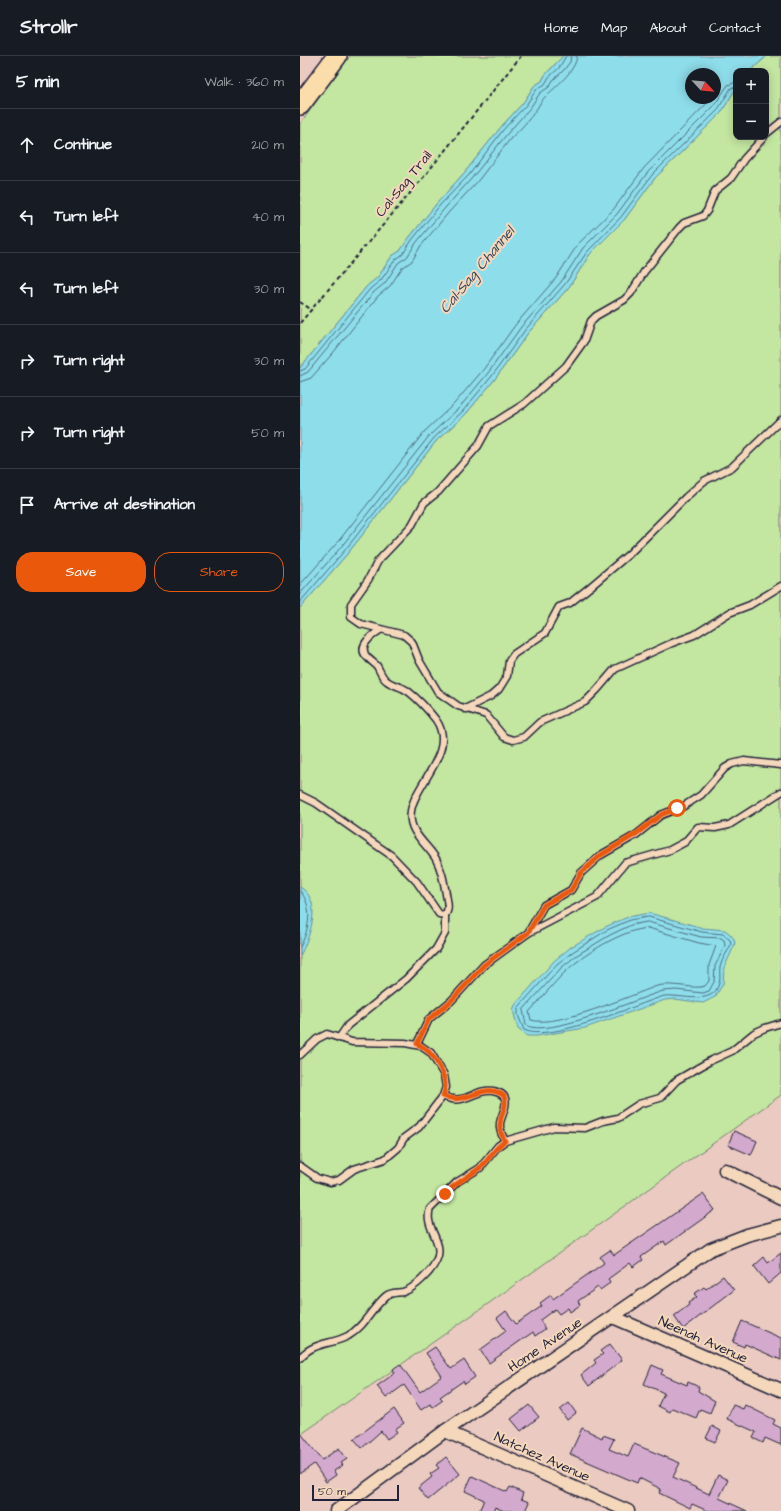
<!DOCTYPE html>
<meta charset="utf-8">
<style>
body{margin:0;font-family:"Architects Daughter",sans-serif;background:#20242c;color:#f1f3f6}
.controls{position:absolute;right:12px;top:12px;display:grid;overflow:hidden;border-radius:8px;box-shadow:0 2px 10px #0003}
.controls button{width:36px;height:36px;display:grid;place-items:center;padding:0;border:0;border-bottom:1px solid #363941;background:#171b24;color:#f1f3f6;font:20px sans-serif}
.compass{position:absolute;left:385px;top:12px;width:36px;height:36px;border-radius:50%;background:#171b24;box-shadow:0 2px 10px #0003;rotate:116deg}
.scale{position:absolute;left:12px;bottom:10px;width:87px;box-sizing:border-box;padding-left:4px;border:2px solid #22223b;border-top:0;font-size:11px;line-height:14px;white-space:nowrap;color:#22223b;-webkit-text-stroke:3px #f5d8bb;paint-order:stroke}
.stop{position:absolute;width:12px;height:12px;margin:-9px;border:3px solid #ea580c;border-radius:50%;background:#fff}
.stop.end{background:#ea580c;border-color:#fff;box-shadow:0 1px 4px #0008}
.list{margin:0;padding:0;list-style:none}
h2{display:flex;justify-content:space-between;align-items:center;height:52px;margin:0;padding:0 16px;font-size:17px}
h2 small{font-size:13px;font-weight:400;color:#9ea1a6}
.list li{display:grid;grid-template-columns:26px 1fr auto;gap:12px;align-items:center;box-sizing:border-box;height:72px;padding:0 16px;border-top:1px solid #363941}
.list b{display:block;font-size:15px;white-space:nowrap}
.list em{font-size:13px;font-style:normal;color:#9ea1a6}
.actions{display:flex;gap:8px;padding:12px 16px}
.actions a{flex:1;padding:9px 0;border:1px solid #ea580c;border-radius:16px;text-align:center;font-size:14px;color:#ea580c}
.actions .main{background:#ea580c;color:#fff}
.icon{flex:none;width:22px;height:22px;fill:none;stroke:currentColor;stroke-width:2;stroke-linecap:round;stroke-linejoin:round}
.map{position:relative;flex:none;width:481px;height:1455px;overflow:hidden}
header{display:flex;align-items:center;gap:24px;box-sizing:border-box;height:56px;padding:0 20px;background:#171b24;border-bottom:1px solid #363941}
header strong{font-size:19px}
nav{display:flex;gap:22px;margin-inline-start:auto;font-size:14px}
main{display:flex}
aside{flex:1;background:#171b24}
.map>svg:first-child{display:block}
.green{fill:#c3e6a0;stroke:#72846e}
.water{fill:#8eddea;stroke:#6392a4;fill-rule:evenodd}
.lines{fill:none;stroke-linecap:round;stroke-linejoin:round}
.shore{stroke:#4d6d81;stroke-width:1}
.building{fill:#d4a9ce;stroke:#22223b}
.lane-casing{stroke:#22223b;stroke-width:9}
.street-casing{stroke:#22223b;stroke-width:15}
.primary-casing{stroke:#22223b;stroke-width:22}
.path{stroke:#22223b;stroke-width:2;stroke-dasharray:4 3;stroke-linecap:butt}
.lane{stroke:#f5d8bb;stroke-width:6}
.street{stroke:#f5d8bb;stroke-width:12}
.primary{stroke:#fbddab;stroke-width:19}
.route{stroke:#ea580c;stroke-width:5}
.labels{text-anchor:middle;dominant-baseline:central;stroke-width:4;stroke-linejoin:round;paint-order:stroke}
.street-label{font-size:14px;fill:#22223b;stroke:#f5d8bb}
.water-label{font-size:15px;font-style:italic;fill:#38475e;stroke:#f5d8bb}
</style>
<header>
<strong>Strollr</strong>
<nav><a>Home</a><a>Map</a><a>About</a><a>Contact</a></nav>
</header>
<main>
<aside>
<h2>5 min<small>Walk · 360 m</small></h2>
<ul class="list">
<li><svg class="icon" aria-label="ahead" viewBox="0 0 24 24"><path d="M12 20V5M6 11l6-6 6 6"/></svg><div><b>Continue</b></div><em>210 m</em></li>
<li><svg class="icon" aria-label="left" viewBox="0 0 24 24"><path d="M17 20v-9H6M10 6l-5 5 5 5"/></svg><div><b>Turn left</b></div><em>40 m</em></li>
<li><svg class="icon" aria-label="left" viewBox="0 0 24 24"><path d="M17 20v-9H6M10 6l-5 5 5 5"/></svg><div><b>Turn left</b></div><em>30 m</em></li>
<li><svg class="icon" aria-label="right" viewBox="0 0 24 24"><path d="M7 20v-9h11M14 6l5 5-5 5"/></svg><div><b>Turn right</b></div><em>30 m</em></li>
<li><svg class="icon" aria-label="right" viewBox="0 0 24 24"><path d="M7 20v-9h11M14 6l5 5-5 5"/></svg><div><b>Turn right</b></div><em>50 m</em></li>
<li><svg class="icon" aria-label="arrive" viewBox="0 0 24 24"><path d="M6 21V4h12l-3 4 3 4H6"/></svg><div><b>Arrive at destination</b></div></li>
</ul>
<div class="actions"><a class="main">Save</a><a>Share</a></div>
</aside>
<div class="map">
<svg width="481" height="1455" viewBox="0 0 481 1455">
<rect width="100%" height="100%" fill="#ebcac1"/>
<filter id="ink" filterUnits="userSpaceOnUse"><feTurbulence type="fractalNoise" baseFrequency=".025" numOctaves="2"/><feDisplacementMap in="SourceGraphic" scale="8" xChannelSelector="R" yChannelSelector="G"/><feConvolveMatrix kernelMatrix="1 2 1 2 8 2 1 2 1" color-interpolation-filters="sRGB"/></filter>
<g filter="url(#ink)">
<g class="green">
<path d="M 50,0 L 263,0 L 245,19 L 242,25 L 234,30 L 223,47 L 201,71 L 165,116 L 138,146 L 109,182 L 100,195 L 92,200 L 78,221 L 67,230 L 0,312 L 0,68 Z"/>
<path d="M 467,0 L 481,0 L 481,1039 L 185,1250 L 0,1379 L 0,552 L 48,497 L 137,384 L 165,359 L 195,323 L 228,277 L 269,231 L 290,198 L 324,164 L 355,122 L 421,57 L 436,32 L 436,81 L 466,81 L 466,15 L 450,15 Z"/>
</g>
<g class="water">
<path d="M 263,0 L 467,0 L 450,15 L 436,15 L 436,32 L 421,57 L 355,122 L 324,164 L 290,198 L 269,231 L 228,277 L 195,323 L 165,359 L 137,384 L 48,497 L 0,552 L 0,312 L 67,230 L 78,221 L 92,200 L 100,195 L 109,182 L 138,146 L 165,116 L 201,71 L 223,47 L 234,30 L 242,25 L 245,19 ZM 391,18 L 415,18 L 415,42 L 391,42 Z"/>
<path d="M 0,831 C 24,845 9,882 0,900 Z"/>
<path d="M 349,857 L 403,872 L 425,874 L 430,878 L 434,883 L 435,888 L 424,912 L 423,928 L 415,941 L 403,947 L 375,943 L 365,944 L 285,972 L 237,980 L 227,980 L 218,973 L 213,954 L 215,949 L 254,905 L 271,891 L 305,871 L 328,861 Z"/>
</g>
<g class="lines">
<g class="shore">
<path d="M 0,315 L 5,313 L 70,233 L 81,224 L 95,204 L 103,198 L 112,184 L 141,148 L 169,119 L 203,74 L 226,49 L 237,33 L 245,28 L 249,21 L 259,12 L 266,0"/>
<path d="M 0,320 L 8,316 L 74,236 L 85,227 L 98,207 L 107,201 L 116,187 L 145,152 L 172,122 L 207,78 L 230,52 L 240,37 L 249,31 L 253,24 L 263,15 L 270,6 L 271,0"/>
<path d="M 0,326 L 11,322 L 33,297 L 78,240 L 90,230 L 102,212 L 112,205 L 120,191 L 149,156 L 177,126 L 211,82 C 220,74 229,64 236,54 C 239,50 241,44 245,41 C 255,31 276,15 277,0"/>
<path d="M 0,529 L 37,487 L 125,375 L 154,348 L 183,314 L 216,268 L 256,222 L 278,188 L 313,154 L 344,112 L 412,42"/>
<path d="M 0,538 L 41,491 L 130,379 L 159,352 L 188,317 L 221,271 L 261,226 L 283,192 L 317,158 L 348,116 L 413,51 L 428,29 L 436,26"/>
<path d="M 0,546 L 45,494 L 134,382 L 162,356 L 192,320 L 225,274 L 265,228 L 287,196 L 321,161 L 352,119 L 417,55 L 431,32 L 436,31"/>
<path d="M 0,835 C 14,851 9,874 0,891"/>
<path d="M 349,861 L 402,876 L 423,878 L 430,884 L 431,888 C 428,896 422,902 420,911 C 419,916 421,921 419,927 C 414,951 381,938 364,940 C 335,949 250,987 224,974 L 218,959 L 218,952 L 257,908 L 274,895 L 307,874 L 330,864 Z"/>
<path d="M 348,866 L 401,881 L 421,882 L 424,884 L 425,890 L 415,910 L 414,926 L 409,935 L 403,937 L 376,934 L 363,935 C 339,942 246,983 226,969 L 223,954 L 261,912 L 277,899 L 310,879 L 331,869 Z"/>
<path d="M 348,872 L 399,887 L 416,890 L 409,909 L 409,925 L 405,930 C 396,934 371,926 357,930 C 329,940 257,972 231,964 L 229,956 C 241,943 252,929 264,917 C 281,900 323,873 348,872 Z"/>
</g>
</g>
<g class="building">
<path d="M 434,1075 L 457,1085 L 451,1099 L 428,1089 Z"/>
<path d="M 403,1138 L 415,1154 L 366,1189 L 364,1185 L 341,1201 L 343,1204 L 333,1211 L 330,1207 L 308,1223 L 310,1227 L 300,1234 L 298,1231 L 278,1245 L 280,1249 L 270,1256 L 268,1252 L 259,1258 L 255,1253 L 240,1264 L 245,1273 L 235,1280 L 233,1276 L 189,1307 L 180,1294 L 206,1275 L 197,1262 L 206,1255 L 216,1268 L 242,1250 L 240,1247 L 251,1239 L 253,1243 L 304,1207 L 300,1201 L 310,1194 L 314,1199 Z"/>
<path d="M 481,1197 L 481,1217 L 468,1228 L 454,1210 L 464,1201 L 468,1207 Z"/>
<path d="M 423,1220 L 434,1234 L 383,1273 L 374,1260 L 389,1249 L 388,1247 L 397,1241 L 394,1238 L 404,1231 L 406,1233 Z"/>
<path d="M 442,1265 L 481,1282 L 481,1304 L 445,1288 L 444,1291 L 433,1286 Z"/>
<path d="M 310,1288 L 322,1304 L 289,1330 L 281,1319 L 296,1307 L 294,1304 L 303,1298 L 300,1295 Z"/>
<path d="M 135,1291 L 151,1313 L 164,1304 L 175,1321 L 165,1328 L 163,1325 L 140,1341 L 143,1344 L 133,1351 L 130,1348 L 121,1354 L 104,1329 L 86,1342 L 77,1330 L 95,1317 L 93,1313 L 100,1308 L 120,1336 L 142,1320 L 126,1297 Z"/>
<path d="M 352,1309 L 363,1314 L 361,1318 L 387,1329 L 388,1326 L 399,1331 L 398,1335 L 415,1345 L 410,1357 L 400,1353 L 396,1362 L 372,1352 L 370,1356 L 358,1350 L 364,1337 L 344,1328 Z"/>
<path d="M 269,1347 L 276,1357 L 267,1364 L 260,1354 Z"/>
<path d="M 229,1349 L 239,1361 L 221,1375 L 211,1363 Z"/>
<path d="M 433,1349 L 443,1353 L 445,1349 L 475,1364 L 473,1368 L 481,1372 L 481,1389 L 465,1382 L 463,1387 L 453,1382 L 456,1376 L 427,1363 Z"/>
<path d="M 94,1353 L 104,1367 L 95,1373 L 97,1376 L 87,1383 L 81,1375 L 62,1392 L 54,1383 Z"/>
<path d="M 412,1370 L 421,1375 L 415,1386 L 406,1382 Z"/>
<path d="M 282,1372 L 302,1382 L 303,1379 L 314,1383 L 309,1393 L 328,1401 L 334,1388 L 380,1407 L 373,1421 L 409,1438 L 418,1419 L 428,1424 L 419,1442 L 447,1455 L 408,1455 L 392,1448 L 390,1452 L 359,1437 L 361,1433 L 339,1422 L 337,1427 L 270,1398 Z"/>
<path d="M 0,1376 L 22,1404 L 39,1392 L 47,1403 L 41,1407 L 43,1409 L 34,1415 L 36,1419 L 26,1426 L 14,1408 L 0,1418 Z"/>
<path d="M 146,1401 L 160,1418 L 128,1444 L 118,1432 L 132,1421 L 130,1418 L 139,1412 L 136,1409 Z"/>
<path d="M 172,1420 L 207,1436 L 210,1431 L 223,1437 L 221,1443 L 229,1446 L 225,1455 L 204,1455 L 195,1451 L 193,1455 L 179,1455 L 184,1444 L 165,1435 Z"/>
</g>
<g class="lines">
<defs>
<g id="lane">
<path d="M 466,78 L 481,66"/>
<path d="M 464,81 L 444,103 L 431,122 L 415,135 L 407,155 L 403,160 L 384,167 L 379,172 L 344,216 L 331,237 L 324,244 L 296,260 L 291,265 L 284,285 L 266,310 L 224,348 L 189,370 L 178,390 L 138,436 L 124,447 L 112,469 L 78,505 L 68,524 L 51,548 L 51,561 L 61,568 L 104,579 L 112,586 L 119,604 L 138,636 L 158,650 L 186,659 L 204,681 L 213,684 L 224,681 L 240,666 L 285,646 L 297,634 L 315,613 L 372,587 L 394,579 L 429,557 L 450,549 L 481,530"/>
<path d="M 165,653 L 191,640 L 199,633 L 207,620 L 209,605 L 214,598 L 245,577 L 259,551 L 270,547 L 290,531 L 329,498 L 386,441 L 404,425 L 432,411 L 481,364"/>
<path d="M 0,739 L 16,747 L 92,800 L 117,826 L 139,858 L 145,859 C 150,853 147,845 146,838 C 144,826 142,814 136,803 C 129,791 113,779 111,765 C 105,733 160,699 136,664 C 129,655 118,643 109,636 C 102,630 93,630 87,625 C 82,622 80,615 77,610 C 74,607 71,605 68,602 C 56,591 71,580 80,574"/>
<path d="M 228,877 L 244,849 L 271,834 L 281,817 L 301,799 L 336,779 L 361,759 L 384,750 L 401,739 L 425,712 L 432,708 L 444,705 L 481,709"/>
<path d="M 39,982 L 48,969 L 106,923 L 136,893 L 145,877 L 145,859"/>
<path d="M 117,988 L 129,963 L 151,945 L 184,909 L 228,877 L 297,841 L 325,807 L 370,794 L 385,786 L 398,771 L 415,772 L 429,769 L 481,736"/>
<path d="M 0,999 L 17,983 L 27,978 L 52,986 L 105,987 L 121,990 L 131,997 L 144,1019 L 146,1031 L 143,1040 L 119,1071 L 104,1082 L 98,1092 L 85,1103 L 54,1113 L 39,1124 L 30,1126 L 17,1122 L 0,1110"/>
<path d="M 143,1040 C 165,1051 174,1032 193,1035 C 215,1039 202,1056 200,1067 C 199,1074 202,1079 205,1085"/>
<path d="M 0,1302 C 13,1286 31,1289 48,1280 C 65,1270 72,1252 86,1240 C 91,1236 97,1237 103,1236 C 115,1232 131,1216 136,1205 C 146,1187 123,1171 130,1153 L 157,1126 L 180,1112 L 198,1090 L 205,1085 L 254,1071 L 285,1072 L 303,1065 L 318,1062 L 339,1048 L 360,1042 L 377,1024 L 410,1005 L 432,995 L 454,977 L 465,972 L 481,967"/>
</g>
<g id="street">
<path d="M 425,1114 L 481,1142"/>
<path d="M 313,1261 L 481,1334"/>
<path d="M 145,1375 L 328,1455"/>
<path d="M 36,1455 L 145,1375 L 411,1193 L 447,1179 L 481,1170"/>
</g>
<path id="primary" d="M 0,49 L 37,0"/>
</defs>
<use href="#lane" class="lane-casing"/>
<use href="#street" class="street-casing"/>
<use href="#primary" class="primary-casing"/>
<g class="path">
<path d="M 0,246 L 12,254"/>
<path d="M 0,267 L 122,123 L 221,0"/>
</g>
<use href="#lane" class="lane"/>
<use href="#street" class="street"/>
<use href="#primary" class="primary"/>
</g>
</g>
<g class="lines" filter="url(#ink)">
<path class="route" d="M 145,1138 C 156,1126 169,1121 181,1111 C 190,1103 194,1092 205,1085 C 202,1080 199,1075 200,1069 C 200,1058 208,1052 204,1040 C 184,1024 166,1051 143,1040 C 151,1024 133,993 117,988 L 129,963 L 151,945 L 184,909 L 228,877 L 244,849 L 271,834 L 281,817 L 301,799 L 336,778 L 361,759 L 377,752"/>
</g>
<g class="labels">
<g class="street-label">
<text transform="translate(104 128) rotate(-51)">Cal-Sag Trail</text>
<text transform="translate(403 1284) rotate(24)">Neenah Avenue</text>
<text transform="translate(245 1289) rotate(-34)">Home Avenue</text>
<text transform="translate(242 1401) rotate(24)">Natchez Avenue</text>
</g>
<g class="water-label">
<text transform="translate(177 214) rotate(-50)">Cal-Sag Channel</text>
</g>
</g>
</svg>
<div class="controls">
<button>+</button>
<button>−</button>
</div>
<svg class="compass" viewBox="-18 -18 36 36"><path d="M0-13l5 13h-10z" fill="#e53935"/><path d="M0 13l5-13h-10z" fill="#9ea1a6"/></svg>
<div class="scale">50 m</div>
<div class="stop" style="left:377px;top:752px"></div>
<div class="stop end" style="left:145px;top:1138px"></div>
</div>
</main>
